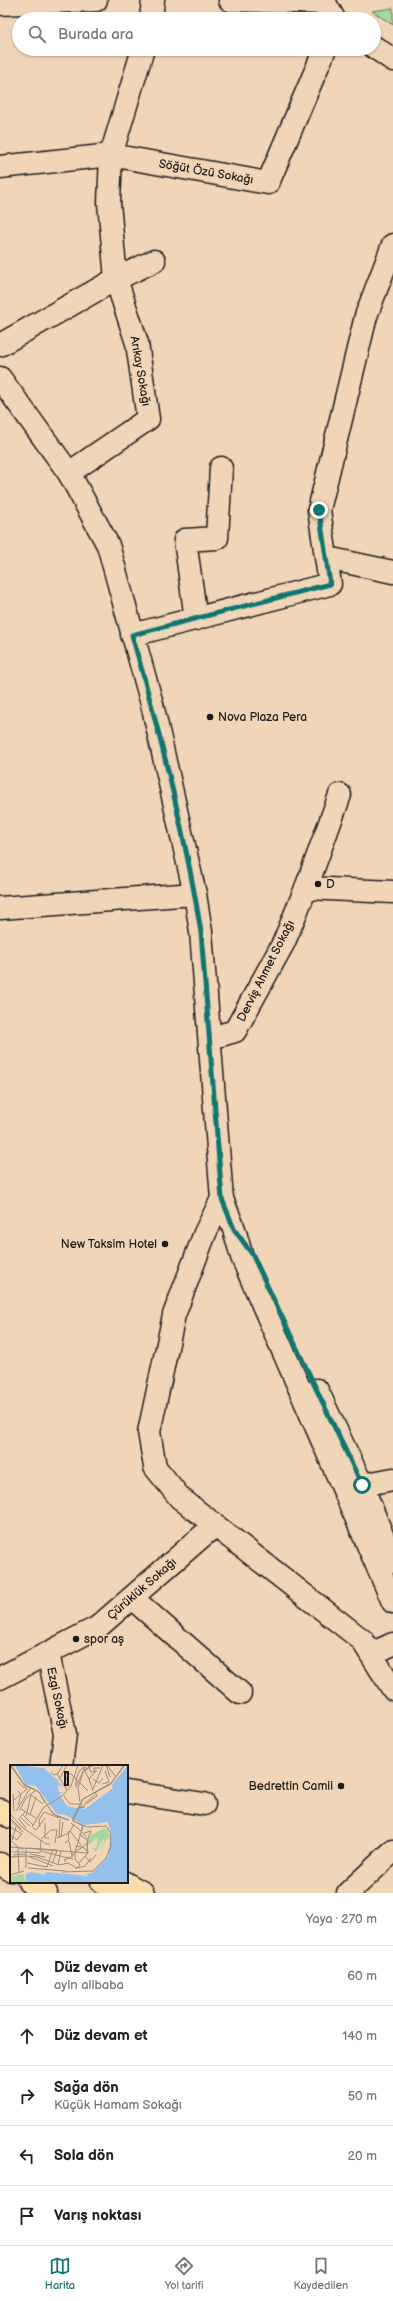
<!DOCTYPE html>
<html lang="tr">
<meta charset="utf-8">
<style>
body{margin:0;font-family:"Balsamiq Sans",sans-serif;background:#f2f2f2;color:#222}
.stop{position:absolute;width:12px;height:12px;margin:-9px;border:3px solid #0f766e;border-radius:50%;background:#fff}
.stop.end{background:#0f766e;border-color:#fff;box-shadow:0 1px 4px #0008}
.list{margin:0;padding:0;list-style:none}
h2{display:flex;justify-content:space-between;align-items:center;height:52px;margin:0;padding:0 16px;font-size:17px}
h2 small{font-size:13px;font-weight:400;color:#767676}
.list li{display:grid;grid-template-columns:26px 1fr auto;gap:12px;align-items:center;box-sizing:border-box;height:60px;padding:0 16px;border-top:1px solid #e0e0e0}
.list b{display:block;font-size:15px;white-space:nowrap}
.list p{margin:0;font-size:13px;white-space:nowrap;color:#767676}
.list em{font-size:13px;font-style:normal;color:#767676}
.icon{flex:none;width:22px;height:22px;fill:none;stroke:currentColor;stroke-width:2;stroke-linecap:round;stroke-linejoin:round}
.map{position:relative;flex:none;width:393px;height:1893px;overflow:hidden}
.search{position:absolute;background:#fff;box-shadow:0 1px 3px #0004;left:12px;right:12px;top:12px;height:44px;display:flex;align-items:center;gap:10px;box-sizing:border-box;padding:0 14px;border-radius:22px;color:#767676;font-size:15px}
.sheet{height:352px;background:#fff}
nav{display:flex;justify-content:space-around;align-items:center;box-sizing:border-box;height:56px;border-top:1px solid #e0e0e0;background:#fff;font-size:11px;color:#767676}
nav a{display:grid;justify-items:center;gap:2px}
nav .on{color:#0f766e}
.map>svg:first-child{display:block}
.green{fill:#a3d99d;stroke:#607a5c}
.lines{fill:none;stroke-linecap:round;stroke-linejoin:round}
.minor-casing{stroke:#1c1c1c;stroke-width:25}
.primary-casing{stroke:#1c1c1c;stroke-width:25}
.minor{stroke:#f1d5b8;stroke-width:22}
.primary{stroke:#f9deab;stroke-width:22}
.route{stroke:#0f766e;stroke-width:5}
.poi-dot{fill:#1c1c1c;stroke:#f1d5b8;stroke-width:1.5}
.labels{text-anchor:middle;dominant-baseline:central;stroke-width:3;stroke-linejoin:round;paint-order:stroke}
.street-label{font-size:12px;fill:#1c1c1c;stroke:#f1d5b8}
.poi-label{font-size:12px;fill:#1c1c1c;stroke:#f1d5b8;text-anchor:start}
.inset-river{fill:none;stroke:#93c0ed;stroke-width:2}
.inset-road{fill:none;stroke:#9c8b7a;stroke-width:1}
.view{fill:#1c1c1c;fill-opacity:0.15;stroke:#1c1c1c;stroke-width:2}
.inset-edge{fill:none;stroke:#1c1c1c;stroke-width:2}
</style>
<div class="map">
<svg width="393" height="1893" viewBox="0 0 393 1893">
<rect width="100%" height="100%" fill="#f1d5b8"/>
<filter id="ink" filterUnits="userSpaceOnUse"><feTurbulence type="fractalNoise" baseFrequency=".025" numOctaves="2"/><feDisplacementMap in="SourceGraphic" scale="8" xChannelSelector="R" yChannelSelector="G"/><feConvolveMatrix kernelMatrix="1 2 1 2 8 2 1 2 1" color-interpolation-filters="sRGB"/></filter>
<g filter="url(#ink)">
<path class="green" d="M 393,8 L 393,25 L 372,11 Z"/>
<g class="lines">
<defs>
<g id="minor">
<path d="M 230,0 L 325,3"/>
<path d="M 325,3 L 334,19"/>
<path d="M 0,4 L 96,0"/>
<path d="M 151,19 L 153,0"/>
<path d="M 374,47 L 393,60"/>
<path d="M 0,167 L 111,155 L 268,183 L 325,49"/>
<path d="M 0,345 L 116,279 L 154,261"/>
<path d="M 0,378 L 69,473 L 108,545 L 152,704 L 195,894 L 201,932 L 222,1199 L 234,1229 L 242,1257 L 393,1602"/>
<path d="M 69,473 L 148,419 L 137,343 L 116,279 L 109,203 L 111,155 L 143,49"/>
<path d="M 327,558 L 393,572"/>
<path d="M 196,619 L 185,540 L 217,538 L 221,468"/>
<path d="M 132,635 L 330,584 L 319,510 L 366,316 L 393,245"/>
<path d="M 306,888 L 340,795"/>
<path d="M 0,908 L 195,894"/>
<path d="M 211,1038 L 235,1031 L 284,942 L 306,888 L 393,892"/>
<path d="M 222,1199 L 205,1233 L 174,1315 L 149,1432 L 155,1467 L 180,1498 L 362,1640 L 393,1689"/>
<path d="M 317,1390 L 362,1485 L 393,1562"/>
<path d="M 362,1485 L 393,1479"/>
<path d="M 132,1598 L 240,1693"/>
<path d="M 48,1653 L 65,1734 L 61,1766"/>
<path d="M 371,1654 L 393,1644"/>
<path d="M 0,1678 L 98,1627 L 215,1525"/>
<path d="M 127,1792 L 204,1804"/>
<path d="M 348,1893 L 393,1851"/>
</g>
<g id="primary">
<path d="M 0,1810 L 11,1817"/>
<path d="M 0,1864 L 11,1870"/>
<path d="M 29,1882 L 46,1893"/>
<path d="M 102,1882 L 114,1893"/>
<path d="M 123,1882 L 143,1893"/>
</g>
</defs>
<use href="#minor" class="minor-casing"/>
<use href="#primary" class="primary-casing"/>
<use href="#minor" class="minor"/>
<use href="#primary" class="primary"/>
</g>
</g>
<g class="lines" filter="url(#ink)">
<path class="route" d="M 319,510 L 330,584 L 132,635 C 160,733 185,832 201,932 L 222,1199 L 234,1229 L 252,1254 L 362,1485"/>
</g>
<g class="poi-dot">
<circle cx="210" cy="717" r="4"/>
<circle cx="318" cy="884" r="4"/>
<circle cx="165" cy="1244" r="4"/>
<circle cx="76" cy="1639" r="4"/>
<circle cx="341" cy="1786" r="4"/>
</g>
<g class="labels">
<g class="street-label">
<text transform="translate(206 172) rotate(10)">Söğüt Özü Sokağı</text>
<text transform="translate(140 371) rotate(80)">Arıkay Sokağı</text>
<text transform="translate(266 971) rotate(-63)">Derviş Ahmet Sokağı</text>
<text transform="translate(142 1589) rotate(-41)">Çürüklük Sokağı</text>
<text transform="translate(57 1698) rotate(78)">Ezgi Sokağı</text>
</g>
<g class="poi-label">
<text x="218" y="717">Nova Plaza Pera</text>
<text x="326" y="884">D</text>
<text x="157" y="1244" text-anchor="end">New Taksim Hotel</text>
<text x="84" y="1639">spor aş</text>
<text x="333" y="1786" text-anchor="end">Bedrettin Camii</text>
</g>
</g>
<g transform="translate(10 1765)">
<rect width="118" height="118" fill="#f1d5b8"/>
<path d="M 94,63 L 98,66 L 99,75 L 97,73 L 93,81 L 89,85 L 94,78 L 94,73 L 86,87 L 82,83 L 86,83 L 88,74 L 86,73 L 80,79 L 78,78 L 81,70 ZM 13,109 L 16,118 L 0,118 L 0,112 Z" fill="#a3d99d"/>
<path d="M 5,0 L 34,3 L 54,22 L 49,20 L 47,23 L 51,24 L 48,24 L 49,27 L 53,27 L 49,29 L 57,41 L 74,45 L 103,23 L 102,20 L 118,0 L 118,118 L 17,117 L 15,110 L 21,107 L 35,110 L 36,107 L 78,111 L 76,109 L 82,108 L 98,92 L 101,68 L 98,57 L 74,60 L 56,50 L 47,49 L 26,21 L 15,19 Z" fill="#93c0ed"/>
<path class="inset-river" d="M 6,0 L 14,13 L 43,15M 11,0 L 28,10 L 47,15 L 44,33M 115,17 L 118,34M 44,35 L 42,27 L 45,17M 46,36 L 50,41 L 65,47M 46,38 L 65,49M 93,39 L 110,39M 85,41 L 113,17 L 116,9M 91,41 L 107,39M 86,45 L 118,15M 95,45 L 118,46M 74,46 L 88,42M 70,47 L 71,43 L 74,47 L 118,36M 91,47 L 118,47M 68,48 L 93,36 L 115,15 L 117,7 L 118,9M 68,49 L 98,51M 74,49 L 118,37M 83,49 L 118,50M 81,50 L 118,52M 79,51 L 110,21M 67,52 L 109,51 L 118,53M 97,52 L 112,52M 89,53 L 114,53M 76,55 L 115,54M 88,59 L 87,55 L 118,56M 18,108 L 19,112 L 38,118M 22,108 L 22,112 L 42,118M 21,110 L 40,118"/>
<path class="inset-road" d="M 0,0 L 14,20 L 29,27 L 43,49 L 59,55M 1,0 L 14,19 L 29,27 L 35,38M 72,0 L 79,14M 78,0 L 81,7 L 87,6M 96,0 L 100,12M 97,0 L 105,11M 41,7 L 44,10 L 48,8 L 53,0M 54,7 L 59,20M 54,8 L 61,9 L 78,26M 47,9 L 57,25M 50,13 L 57,0M 79,14 L 85,7 L 84,3 L 90,3M 79,14 L 83,26M 83,14 L 89,18 L 93,13M 7,16 L 13,22 L 17,23M 92,19 L 99,17 L 95,6M 66,21 L 74,5 L 83,0M 66,23 L 66,14 L 70,5 L 76,2M 83,24 L 93,0M 8,26 L 11,30 L 8,40M 3,29 L 4,46M 21,30 L 33,39M 54,31 L 60,39 L 72,39M 4,35 L 17,24 L 16,23M 70,37 L 68,23 L 73,7 L 83,0M 74,39 L 85,30M 76,39 L 87,31 L 85,27M 38,42 L 46,51 L 58,55M 75,42 L 69,43 L 75,40M 11,44 L 26,53M 6,46 L 21,22M 9,46 L 16,33 L 25,26M 15,47 L 10,52 L 20,61M 0,49 L 12,62 L 36,79 L 40,79M 12,49 L 23,60M 20,50 L 26,32M 16,51 L 21,30M 8,53 L 16,63M 1,54 L 11,64M 0,55 L 13,67M 63,56 L 73,34 L 101,18 L 115,0M 35,58 L 35,73 L 39,73M 61,58 L 71,66M 0,62 L 12,69M 22,62 L 33,43 L 53,30 L 61,21 L 68,0M 30,62 L 29,55 L 34,47 L 49,53M 23,63 L 26,65 L 35,53M 60,66 L 71,80M 74,68 L 81,66 L 78,74M 0,70 L 7,75 L 12,68M 51,72 L 53,57M 47,73 L 59,68 L 64,59M 49,73 L 50,54M 31,74 L 41,65 L 47,65 L 45,78M 0,75 L 9,83 L 14,84M 2,75 L 6,62M 59,76 L 62,91M 55,78 L 59,75 L 58,66M 65,81 L 73,82 L 77,78 L 78,76 L 69,69M 0,82 L 77,88 L 78,74 L 71,66 L 73,61 L 62,55 L 73,34 L 101,19 L 114,0M 8,83 L 9,107M 17,83 L 47,85 L 43,97M 16,84 L 16,103M 31,86 L 46,90M 66,86 L 73,82 L 78,87M 2,87 L 16,87M 16,87 L 30,88 L 31,75M 20,89 L 35,92M 3,90 L 16,89M 46,90 L 63,94M 16,91 L 27,92 L 49,100 L 58,98 L 67,103M 75,91 L 80,97 L 86,90M 0,92 L 16,91M 20,92 L 43,101M 56,97 L 54,95 L 63,91 L 63,87M 17,98 L 37,102 L 43,84M 69,98 L 78,88 L 77,78M 48,99 L 51,86M 18,103 L 55,106M 68,103 L 75,101 L 81,93M 66,104 L 70,100 L 65,94 L 65,87 L 73,61M 52,107 L 83,106 L 96,93 L 101,81 L 100,67 L 96,61 L 77,62 L 63,56M 0,110 L 14,106"/>
<path class="view" d="M 55,7 L 58,7 L 58,20 L 55,20 Z"/>
<rect width="118" height="118" class="inset-edge"/>
</g>
</svg>
<div class="stop" style="left:362px;top:1485px"></div>
<div class="stop end" style="left:319px;top:510px"></div>
<div class="search"><svg class="icon" aria-label="search" viewBox="0 0 24 24"><circle cx="10" cy="10" r="6"/><path d="M15 15l6 6"/></svg>Burada ara</div>
</div>
<section class="sheet">
<h2>4 dk<small>Yaya · 270 m</small></h2>
<ul class="list">
<li><svg class="icon" aria-label="ahead" viewBox="0 0 24 24"><path d="M12 20V5M6 11l6-6 6 6"/></svg><div><b>Düz devam et</b><p>ayin alibaba</p></div><em>60 m</em></li>
<li><svg class="icon" aria-label="ahead" viewBox="0 0 24 24"><path d="M12 20V5M6 11l6-6 6 6"/></svg><div><b>Düz devam et</b></div><em>140 m</em></li>
<li><svg class="icon" aria-label="right" viewBox="0 0 24 24"><path d="M7 20v-9h11M14 6l5 5-5 5"/></svg><div><b>Sağa dön</b><p>Küçük Hamam Sokağı</p></div><em>50 m</em></li>
<li><svg class="icon" aria-label="left" viewBox="0 0 24 24"><path d="M17 20v-9H6M10 6l-5 5 5 5"/></svg><div><b>Sola dön</b></div><em>20 m</em></li>
<li><svg class="icon" aria-label="arrive" viewBox="0 0 24 24"><path d="M6 21V4h12l-3 4 3 4H6"/></svg><div><b>Varış noktası</b></div></li>
</ul>
</section>
<nav>
<a class="on"><svg class="icon" aria-label="map" viewBox="0 0 24 24"><path d="M3 6l6-2 6 2 6-2v14l-6 2-6-2-6 2zM9 4v14M15 6v14"/></svg>Harita</a>
<a><svg class="icon" aria-label="directions" viewBox="0 0 24 24"><path d="M12 3l9 9-9 9-9-9zM9 14v-3h6M13 9l2 2-2 2"/></svg>Yol tarifi</a>
<a><svg class="icon" aria-label="saved" viewBox="0 0 24 24"><path d="M7 4h10v16l-5-4-5 4z"/></svg>Kaydedilen</a>
</nav>
